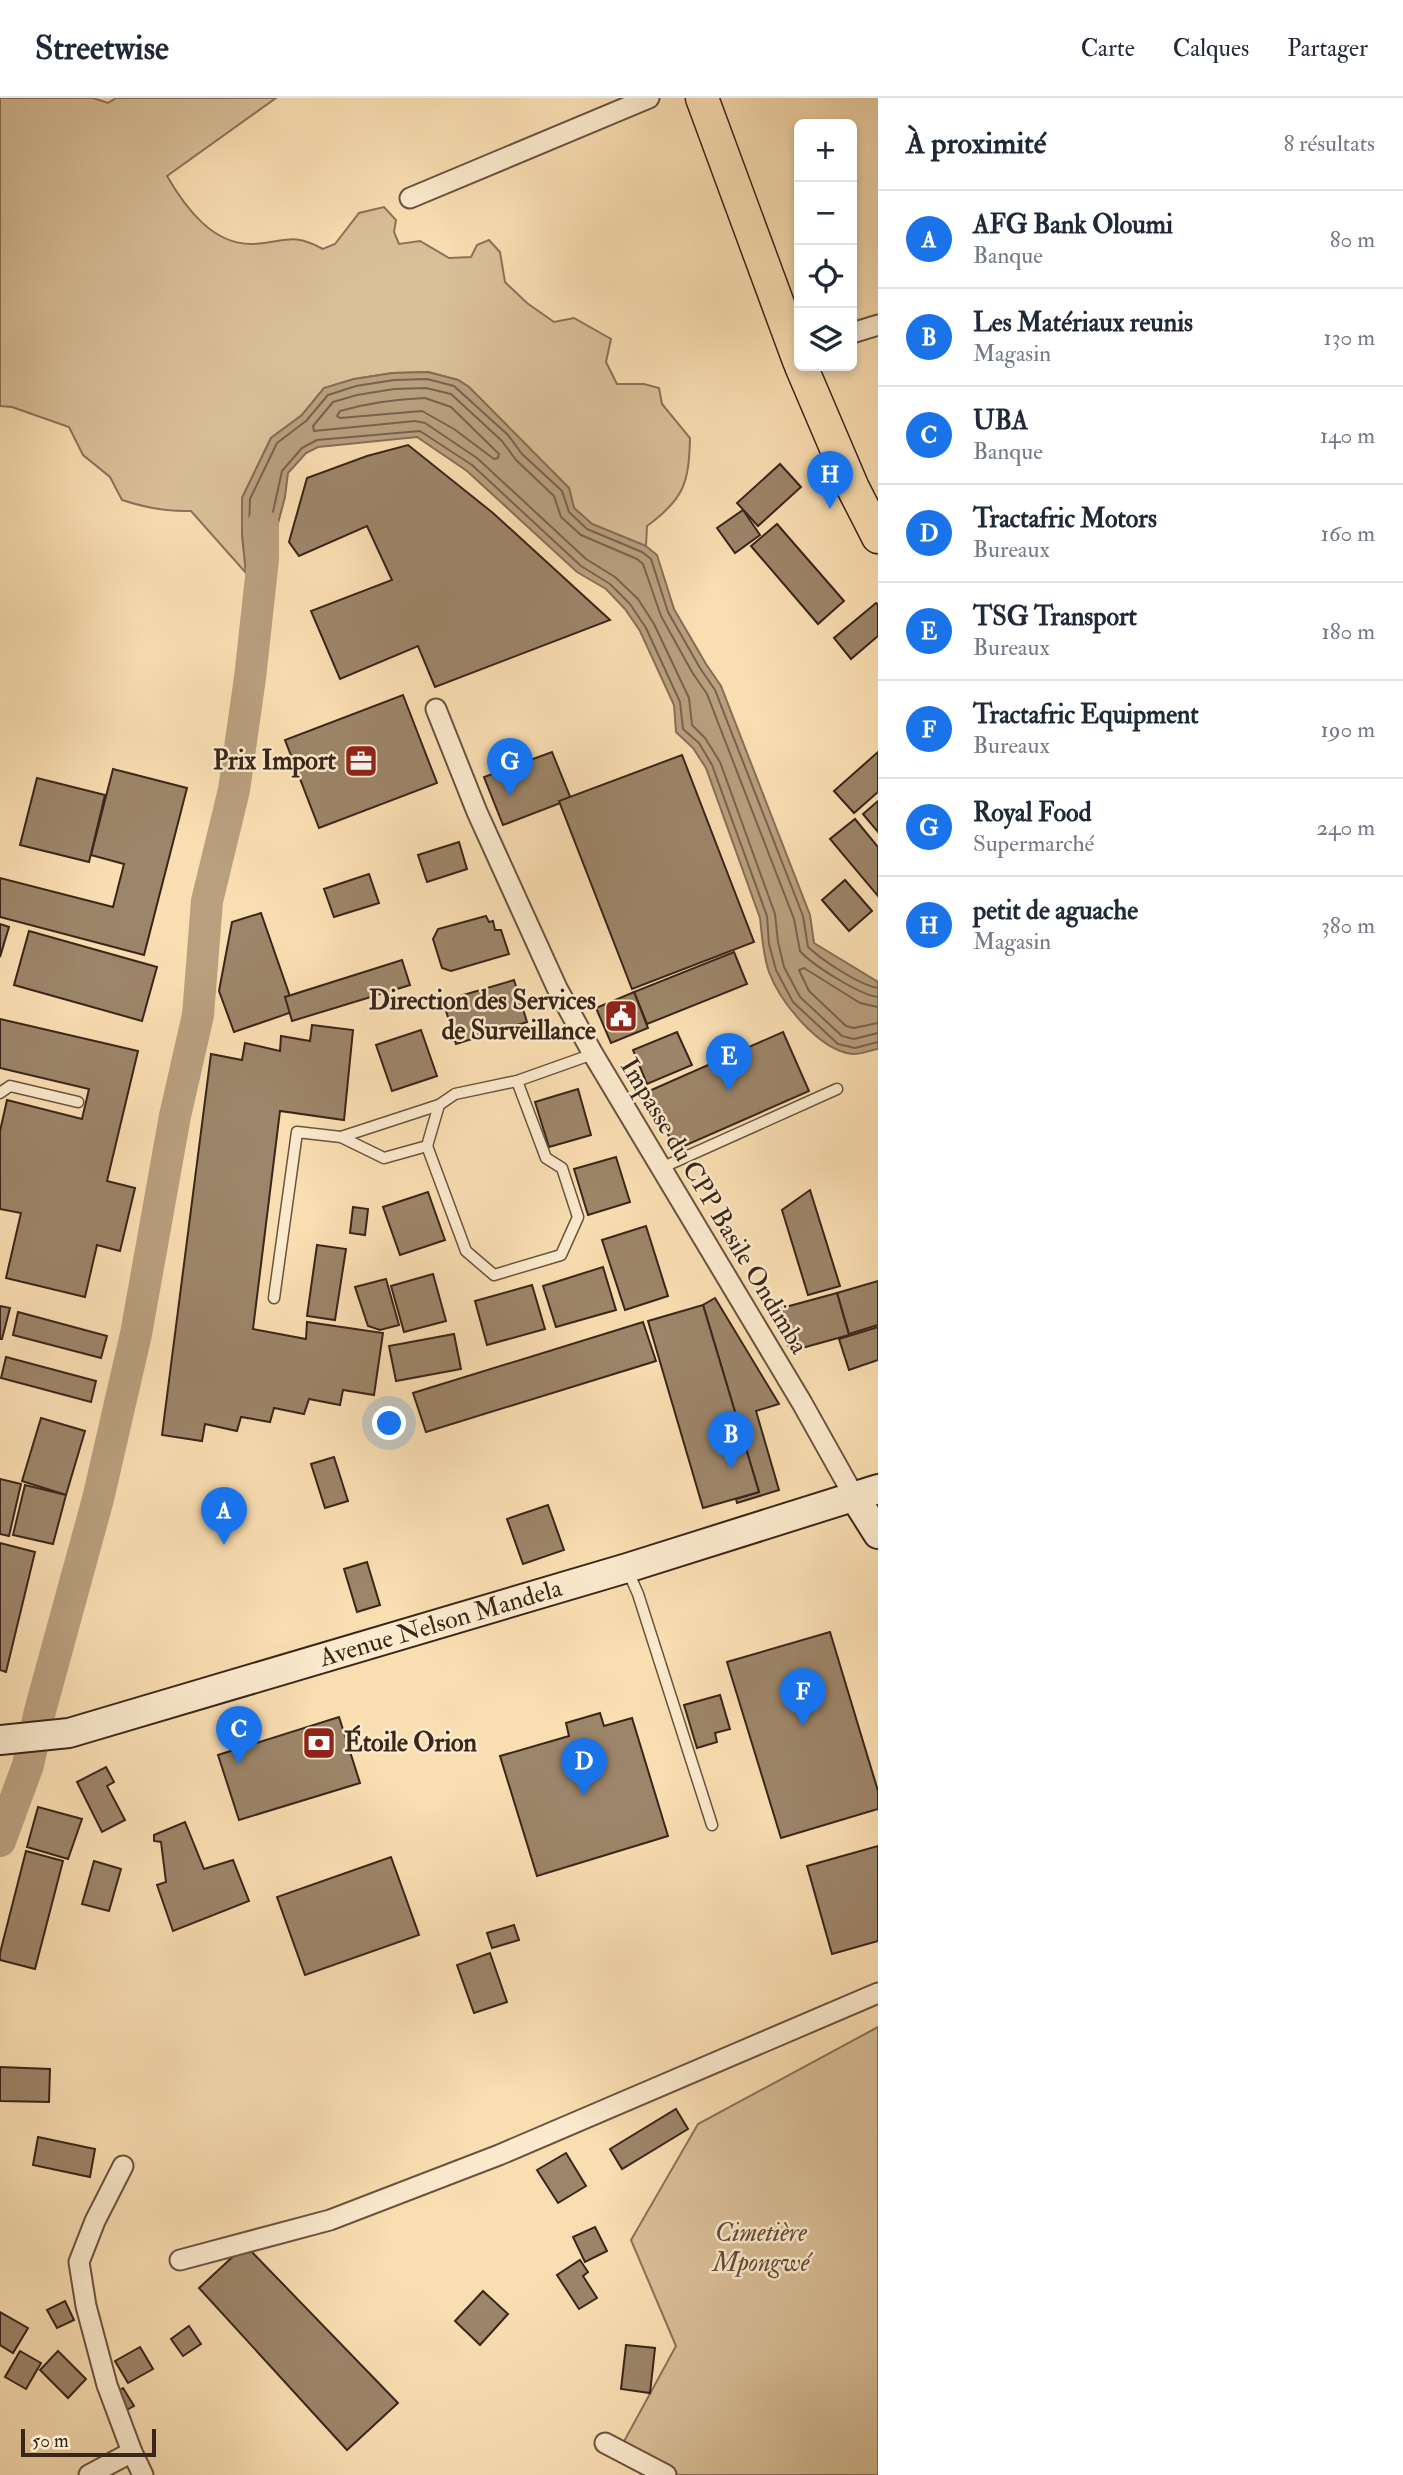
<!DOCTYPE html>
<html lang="fr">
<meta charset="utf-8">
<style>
body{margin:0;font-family:"IM FELL Double Pica",serif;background:#f2f2f3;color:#1f2937}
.controls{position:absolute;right:21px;top:21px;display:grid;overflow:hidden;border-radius:10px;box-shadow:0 4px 10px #0003}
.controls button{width:63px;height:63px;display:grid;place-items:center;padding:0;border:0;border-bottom:2px solid #e0e1e3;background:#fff;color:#1f2937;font:35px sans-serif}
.scale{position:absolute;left:21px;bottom:18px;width:135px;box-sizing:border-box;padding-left:7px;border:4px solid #3a2519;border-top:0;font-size:19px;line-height:24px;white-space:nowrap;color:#3a2519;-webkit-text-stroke:5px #fbeacd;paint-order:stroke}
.you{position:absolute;left:390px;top:1326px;width:24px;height:24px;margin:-18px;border:5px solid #fff;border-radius:50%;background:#1a73e8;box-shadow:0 0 0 10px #1a73e833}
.badge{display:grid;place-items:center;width:46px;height:46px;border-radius:50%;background:#1a73e8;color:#fff;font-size:23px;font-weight:700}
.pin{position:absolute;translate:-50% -58px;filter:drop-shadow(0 2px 4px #0008)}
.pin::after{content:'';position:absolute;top:37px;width:24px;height:21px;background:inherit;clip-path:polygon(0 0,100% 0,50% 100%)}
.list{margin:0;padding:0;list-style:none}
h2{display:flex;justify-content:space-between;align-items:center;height:91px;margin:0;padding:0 28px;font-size:30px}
h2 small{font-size:23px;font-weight:400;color:#747a83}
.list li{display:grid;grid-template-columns:46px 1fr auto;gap:21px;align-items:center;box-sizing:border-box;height:98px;padding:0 28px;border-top:2px solid #e0e1e3}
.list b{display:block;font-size:26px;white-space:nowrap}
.list p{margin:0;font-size:23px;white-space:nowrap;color:#747a83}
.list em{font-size:23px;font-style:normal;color:#747a83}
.icon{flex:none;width:38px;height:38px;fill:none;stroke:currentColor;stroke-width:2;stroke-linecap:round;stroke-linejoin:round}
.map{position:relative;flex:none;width:878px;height:2377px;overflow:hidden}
header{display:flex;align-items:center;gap:42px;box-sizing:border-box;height:98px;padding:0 35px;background:#fff;border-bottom:2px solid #e0e1e3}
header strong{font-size:33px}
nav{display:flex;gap:38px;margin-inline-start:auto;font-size:24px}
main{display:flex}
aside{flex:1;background:#fff}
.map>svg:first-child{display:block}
.green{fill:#d9bf98;stroke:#8a7258;stroke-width:2}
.water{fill:#b89f7e;stroke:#866e56;stroke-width:2}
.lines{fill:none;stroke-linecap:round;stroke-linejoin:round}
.shore{stroke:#79624c;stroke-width:2}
.river{stroke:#b89f7e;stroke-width:32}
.building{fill:#9d8569;stroke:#3a2519;stroke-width:2}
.lane-casing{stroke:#6a533f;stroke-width:13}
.street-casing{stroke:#6a533f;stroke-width:23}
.secondary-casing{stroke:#3a2519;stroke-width:32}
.primary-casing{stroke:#3a2519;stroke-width:35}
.lane{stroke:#fbeacd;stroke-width:10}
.street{stroke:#fbeacd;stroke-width:19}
.secondary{stroke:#fbeacd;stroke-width:28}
.primary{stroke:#f9deb2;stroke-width:32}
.labels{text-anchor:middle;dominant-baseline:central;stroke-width:5;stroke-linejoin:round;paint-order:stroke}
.poi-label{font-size:26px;font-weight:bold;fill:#3a2519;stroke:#fbeacd;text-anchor:end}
.street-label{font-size:26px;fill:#3a2519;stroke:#fbeacd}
.park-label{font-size:26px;font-style:italic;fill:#624c39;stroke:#fbeacd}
</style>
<header>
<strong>Streetwise</strong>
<nav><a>Carte</a><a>Calques</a><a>Partager</a></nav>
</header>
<main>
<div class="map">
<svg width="878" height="2377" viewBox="0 0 878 2377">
<rect width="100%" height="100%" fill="#f9deb2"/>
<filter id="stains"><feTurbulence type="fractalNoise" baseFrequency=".00286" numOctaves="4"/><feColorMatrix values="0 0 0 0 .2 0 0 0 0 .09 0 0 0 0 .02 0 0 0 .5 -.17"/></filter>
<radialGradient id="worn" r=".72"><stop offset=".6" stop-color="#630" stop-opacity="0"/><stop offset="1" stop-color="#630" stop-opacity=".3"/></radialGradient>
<g class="green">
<path d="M 0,0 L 93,0 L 108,5 L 116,0 L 276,0 L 167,78 C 185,109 213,148 254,146 C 287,144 291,134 323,151 L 335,146 L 359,115 L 384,109 L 396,122 L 394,134 L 399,146 L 420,143 L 449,160 L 471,159 L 477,147 L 489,142 L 500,154 L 505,184 L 527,205 L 554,224 L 574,220 L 611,241 L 606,264 L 617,286 L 644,286 L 659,290 L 662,306 L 690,340 C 689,385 684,401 647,428 L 646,448 L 592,426 L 574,410 L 569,390 L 469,289 L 458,282 L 428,274 L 393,275 L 354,281 L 324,290 L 302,317 L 271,340 L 242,400 L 242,436 L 246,475 L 191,413 C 166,414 146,410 122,402 L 110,379 L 83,357 L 69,329 L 12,309 L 0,308 Z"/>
<path d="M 878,1929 L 878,2377 L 678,2377 L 622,2347 L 676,2248 L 631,2142 L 698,2026 Z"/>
</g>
<path class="water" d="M 428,274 L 458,282 L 469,289 L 569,390 L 574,410 L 592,426 L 646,448 L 657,457 L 674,511 L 706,566 L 721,588 L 810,817 L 814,845 L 878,884 L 878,951 C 870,952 860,957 852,956 C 819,952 780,904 769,874 C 763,857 762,838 760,820 L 706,670 L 693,650 L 676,634 L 674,607 L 640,533 L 625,511 L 606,491 L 577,474 L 467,373 L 417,339 L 318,349 L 306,355 L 288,375 L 285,399 L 276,433 L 276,464 L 246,475 L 242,436 L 242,400 L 271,340 L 302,317 L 324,290 L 354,281 L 393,275 Z"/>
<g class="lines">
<g class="shore">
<path d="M 425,300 L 451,309 L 499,356 L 498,360 L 494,361 L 454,331 L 422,313 L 340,320 L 337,318 L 340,313 C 368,305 396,301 425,300 Z"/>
<path d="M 878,890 C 859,887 822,862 808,849 L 803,818 L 715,592 L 700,570 L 668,514 L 651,461 L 642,454 L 587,431 L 569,414 L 562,393 L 522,356 L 508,337 L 454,288 L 427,281 L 394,282 L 356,288 L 328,297 L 306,323 L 277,345 L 250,401 L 249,436 L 254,464 L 269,458 L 269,432 L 282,373 L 302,350 L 317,342 L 420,333 L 472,367 L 581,468 L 610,486 L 630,506 L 646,530 L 680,604 L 683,631 L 699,645 L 712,667 L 767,818 L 769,846 L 776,872 L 793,904 L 838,946 L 855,950 L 878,944"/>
<path d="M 878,899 C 860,897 812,867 800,853 L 794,821 L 707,596 L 692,574 L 661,518 L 643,466 L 637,461 L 581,437 L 561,419 L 554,398 L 516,362 L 502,343 L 451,296 L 426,290 L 394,291 L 357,297 L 333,304 L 313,328 L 314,333 L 415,323 L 425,325 L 477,360 L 586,461 L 615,479 L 638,501 L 654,526 L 689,600 L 692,627 L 705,640 L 720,664 L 775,816 L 778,844 L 784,869 L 800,899 L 842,938 L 854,941 L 878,935"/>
<path d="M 878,909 L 860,905 L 804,870 L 799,872 L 809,893 L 846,928 L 854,930 L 878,925"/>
</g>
<path class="river" d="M 0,1743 L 28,1667 L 40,1613 L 98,1401 L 136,1236 L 175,1018 L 198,917 L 207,803 L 234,692 L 250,580 L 263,461 L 263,427"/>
</g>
<g class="building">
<path d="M 408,347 L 493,415 L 610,522 L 435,589 L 418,548 L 340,581 L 311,513 L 392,482 L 367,428 L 299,458 L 289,444 L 307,380 L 367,358 Z"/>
<path d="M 780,366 L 801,389 L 758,428 L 737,405 Z"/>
<path d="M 743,412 L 760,437 L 735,455 L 717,430 Z"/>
<path d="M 777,426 L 844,503 L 818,526 L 751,448 Z"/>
<path d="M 876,505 L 878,507 L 878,538 L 851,561 L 834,540 Z"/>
<path d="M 403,597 L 437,685 L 319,730 L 285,642 Z"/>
<path d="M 552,654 L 571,701 L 503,727 L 484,679 Z"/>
<path d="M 878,654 L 878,694 L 854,715 L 834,693 Z"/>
<path d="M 682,657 L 754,844 L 632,891 L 559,703 Z"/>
<path d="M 113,671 L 187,690 L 144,857 L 0,819 L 0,780 L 113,809 L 124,766 L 91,757 Z"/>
<path d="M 37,680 L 105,697 L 89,764 L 20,747 Z"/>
<path d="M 878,703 L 878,734 L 863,716 Z"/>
<path d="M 855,721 L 878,749 L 878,798 L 830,741 Z"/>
<path d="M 459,744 L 467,771 L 427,784 L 418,757 Z"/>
<path d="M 369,776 L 379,805 L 334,819 L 324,791 Z"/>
<path d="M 845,782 L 872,813 L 849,833 L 822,802 Z"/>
<path d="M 261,815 L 295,913 L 234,934 L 219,893 L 232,824 Z"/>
<path d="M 486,818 L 489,824 L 493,823 L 495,832 L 501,832 L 509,856 L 451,873 L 442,870 L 433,841 L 438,831 Z"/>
<path d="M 0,826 L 9,829 L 0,859 Z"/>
<path d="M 29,833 L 157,869 L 142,923 L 14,887 Z"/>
<path d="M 734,854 L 747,886 L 647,926 L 634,894 Z"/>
<path d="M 402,862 L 410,887 L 292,923 L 285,899 Z"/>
<path d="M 514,882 L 527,924 L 456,946 L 443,903 Z"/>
<path d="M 634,894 L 648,930 L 611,945 L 596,910 Z"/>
<path d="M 0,921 L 138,953 L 107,1083 L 135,1090 L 120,1153 L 97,1147 L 85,1199 L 6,1180 L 21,1115 L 0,1111 L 0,1033 L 7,1002 L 82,1021 L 89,991 L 0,970 Z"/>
<path d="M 312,927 L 353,932 L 344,1022 L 280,1013 L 253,1231 L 306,1241 L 307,1224 L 383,1235 L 374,1297 L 343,1292 L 340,1307 L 309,1301 L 304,1316 L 274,1310 L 270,1324 L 241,1319 L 237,1333 L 205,1326 L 202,1343 L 162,1337 L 211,956 L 242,962 L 245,945 L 280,953 L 281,938 L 310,943 Z"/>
<path d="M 421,932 L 437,978 L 392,993 L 376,947 Z"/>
<path d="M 677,934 L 692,967 L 647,986 L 633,952 Z"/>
<path d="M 783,934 L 809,993 L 675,1052 L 649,993 Z"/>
<path d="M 578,991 L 591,1037 L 549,1049 L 535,1004 Z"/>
<path d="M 616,1059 L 630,1104 L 588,1117 L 574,1071 Z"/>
<path d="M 810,1092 L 840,1188 L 808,1197 L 782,1112 Z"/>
<path d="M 428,1094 L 445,1142 L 400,1157 L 383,1109 Z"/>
<path d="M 353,1109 L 368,1111 L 365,1137 L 350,1135 Z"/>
<path d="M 646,1128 L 668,1198 L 625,1212 L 602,1142 Z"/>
<path d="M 317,1147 L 346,1151 L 335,1222 L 307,1218 Z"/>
<path d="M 603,1169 L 616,1212 L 556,1229 L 543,1188 Z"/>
<path d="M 433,1176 L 446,1223 L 404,1234 L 391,1188 Z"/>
<path d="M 386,1181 L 399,1227 L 380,1232 L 368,1228 L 355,1189 Z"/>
<path d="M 878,1183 L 878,1227 L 849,1236 L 837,1195 Z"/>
<path d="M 532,1187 L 545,1231 L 487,1247 L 475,1203 Z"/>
<path d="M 837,1195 L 849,1237 L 791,1253 L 771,1213 Z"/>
<path d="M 715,1200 L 779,1306 L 756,1313 L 779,1392 L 737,1405 L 736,1401 L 759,1394 L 703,1207 Z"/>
<path d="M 703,1207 L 759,1394 L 703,1410 L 648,1223 Z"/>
<path d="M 0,1208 L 10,1210 L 2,1241 L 0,1241 Z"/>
<path d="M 18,1214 L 107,1238 L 101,1260 L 13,1237 Z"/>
<path d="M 643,1224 L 656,1263 L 426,1334 L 413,1295 Z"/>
<path d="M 878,1229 L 878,1262 L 849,1272 L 839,1241 Z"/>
<path d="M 454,1236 L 461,1271 L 396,1283 L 389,1248 Z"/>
<path d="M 6,1259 L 96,1283 L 91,1304 L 1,1280 Z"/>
<path d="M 41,1320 L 85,1333 L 66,1397 L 22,1383 Z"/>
<path d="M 334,1359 L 348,1403 L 325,1410 L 311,1366 Z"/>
<path d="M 0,1381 L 21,1386 L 9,1438 L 0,1436 Z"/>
<path d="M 25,1387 L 66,1397 L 53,1446 L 13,1437 Z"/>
<path d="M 548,1407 L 564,1452 L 523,1466 L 507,1421 Z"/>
<path d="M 0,1445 L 35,1454 L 6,1574 L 0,1572 Z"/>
<path d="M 367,1464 L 380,1507 L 357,1514 L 344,1471 Z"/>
<path d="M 830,1534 L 878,1693 L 878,1711 L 781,1740 L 727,1564 Z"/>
<path d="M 720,1597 L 730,1631 L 715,1635 L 717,1644 L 697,1650 L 684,1607 Z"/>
<path d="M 600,1615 L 604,1628 L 632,1620 L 668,1738 L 537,1778 L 500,1658 L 569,1638 L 566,1625 Z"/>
<path d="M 339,1619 L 360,1685 L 239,1722 L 218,1657 Z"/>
<path d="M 106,1669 L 114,1684 L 107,1688 L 125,1722 L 102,1734 L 77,1684 Z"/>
<path d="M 38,1709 L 82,1721 L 68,1761 L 27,1749 Z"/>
<path d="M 185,1724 L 204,1771 L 233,1762 L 249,1803 L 173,1833 L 157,1787 L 166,1784 L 161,1744 L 154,1743 L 154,1737 Z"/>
<path d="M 878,1748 L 878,1843 L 832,1856 L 807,1768 Z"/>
<path d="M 26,1753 L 63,1763 L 35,1871 L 0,1862 L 0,1855 Z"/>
<path d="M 391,1759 L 419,1837 L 305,1877 L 277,1799 Z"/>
<path d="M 94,1763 L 121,1771 L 109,1813 L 82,1806 Z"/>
<path d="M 514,1827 L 519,1842 L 492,1850 L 487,1835 Z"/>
<path d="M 490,1855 L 507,1904 L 474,1915 L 457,1867 Z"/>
<path d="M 0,1969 L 50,1971 L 49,2004 L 0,2003 Z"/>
<path d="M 676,2011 L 688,2031 L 622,2071 L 610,2051 Z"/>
<path d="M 38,2039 L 95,2051 L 90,2079 L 33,2067 Z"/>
<path d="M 566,2055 L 586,2088 L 558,2105 L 537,2072 Z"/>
<path d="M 595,2129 L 607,2153 L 585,2164 L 573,2139 Z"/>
<path d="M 248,2150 L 398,2305 L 347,2352 L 199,2190 L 239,2153 Z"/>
<path d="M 580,2162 L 588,2174 L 583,2178 L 597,2200 L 579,2211 L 557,2177 Z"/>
<path d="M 483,2193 L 508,2216 L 480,2247 L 455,2223 Z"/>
<path d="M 65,2203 L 74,2222 L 57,2230 L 47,2212 Z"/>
<path d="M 0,2214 L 28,2230 L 13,2255 L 0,2247 Z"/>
<path d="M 189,2228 L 201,2246 L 183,2258 L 171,2241 Z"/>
<path d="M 626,2247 L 655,2250 L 650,2295 L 621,2291 Z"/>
<path d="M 140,2249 L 153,2271 L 128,2285 L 115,2263 Z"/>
<path d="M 20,2253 L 41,2265 L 26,2291 L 5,2279 Z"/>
<path d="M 58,2253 L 86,2281 L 68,2300 L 40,2272 Z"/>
<path d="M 123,2290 L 134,2308 L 116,2318 L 105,2301 Z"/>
</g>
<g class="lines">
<defs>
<g id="lane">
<path d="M 0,995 L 10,988 L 78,1004"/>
<path d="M 341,1039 L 439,1007"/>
<path d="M 427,1048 L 466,1153 L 494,1177 L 561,1157 L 578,1119 L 562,1070 L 546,1060 L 517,983"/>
<path d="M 661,1070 L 837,991"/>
<path d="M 274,1200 L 297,1034 L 341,1039 L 384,1060 L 427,1048 L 439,1007 L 455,996 L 517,983 L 593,956"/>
<path d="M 627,1471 L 638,1496 L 712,1727"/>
</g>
<g id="street">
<path d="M 410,100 L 649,0"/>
<path d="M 852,235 L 878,227"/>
<path d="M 436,611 L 477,714 L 557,890 L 593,956 L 802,1305 L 854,1398"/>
<path d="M 180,2162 L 330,2122 L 499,2057 L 878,1895"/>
<path d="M 605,2345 L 666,2377"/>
<path d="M 132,2354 L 143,2377"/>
<path d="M 89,2377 L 132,2354 L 107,2287 L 86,2208 L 79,2164 L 95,2123 L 123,2068"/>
</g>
<g id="secondary">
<path d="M 854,1398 L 878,1436"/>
<path id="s1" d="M 0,1642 L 69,1635 L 627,1470 L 878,1391"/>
</g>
<g id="primary">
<path d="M 702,0 L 799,263"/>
<path d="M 801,268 L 853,390 L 878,439"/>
</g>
</defs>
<use href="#lane" class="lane-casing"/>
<use href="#street" class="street-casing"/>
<use href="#secondary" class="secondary-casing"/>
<use href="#primary" class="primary-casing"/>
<use href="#lane" class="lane"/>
<use href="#street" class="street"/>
<use href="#secondary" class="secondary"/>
<use href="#primary" class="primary"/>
</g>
<defs>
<symbol id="office-square" viewBox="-11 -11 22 22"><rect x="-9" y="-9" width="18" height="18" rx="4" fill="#8f2418" stroke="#fbeacd"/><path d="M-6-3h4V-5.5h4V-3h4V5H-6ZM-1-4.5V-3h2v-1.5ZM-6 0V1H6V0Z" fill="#fff"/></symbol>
<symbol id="civic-square" viewBox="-11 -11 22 22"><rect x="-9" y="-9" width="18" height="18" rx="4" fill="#8f2418" stroke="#fbeacd"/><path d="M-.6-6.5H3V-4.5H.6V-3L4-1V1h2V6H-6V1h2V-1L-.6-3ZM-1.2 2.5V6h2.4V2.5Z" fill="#fff"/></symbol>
<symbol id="bank-square" viewBox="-11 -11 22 22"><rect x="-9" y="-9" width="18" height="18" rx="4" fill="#8f2418" stroke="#fbeacd"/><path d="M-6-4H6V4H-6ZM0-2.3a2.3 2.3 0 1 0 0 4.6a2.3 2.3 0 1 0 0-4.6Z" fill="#fff"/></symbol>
</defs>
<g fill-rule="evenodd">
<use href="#office-square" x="342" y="644" width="38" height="38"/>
<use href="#civic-square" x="602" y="899" width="38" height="38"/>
<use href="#bank-square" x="300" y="1626" width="38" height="38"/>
</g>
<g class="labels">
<g class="poi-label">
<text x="336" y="663">Prix Import</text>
<text x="596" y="903">Direction des Services<tspan x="596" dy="30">de Surveillance</tspan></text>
<text x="344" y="1645" text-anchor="start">Étoile Orion</text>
</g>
<g class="street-label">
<text transform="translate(714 1108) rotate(59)">Impasse du CPP Basile Ondimba</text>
<text stroke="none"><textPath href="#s1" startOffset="457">Avenue Nelson Mandela</textPath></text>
</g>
<g class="park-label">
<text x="761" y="2135">Cimetière<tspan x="761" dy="30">Mpongwé</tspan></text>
</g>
</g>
<rect width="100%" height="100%" filter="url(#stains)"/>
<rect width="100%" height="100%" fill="url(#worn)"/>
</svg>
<div class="controls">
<button>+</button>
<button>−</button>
<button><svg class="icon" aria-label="locate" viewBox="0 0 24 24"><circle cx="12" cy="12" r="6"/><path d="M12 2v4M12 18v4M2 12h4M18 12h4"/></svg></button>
<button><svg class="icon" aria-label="layers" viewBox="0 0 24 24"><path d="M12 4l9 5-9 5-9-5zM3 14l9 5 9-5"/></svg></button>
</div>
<div class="scale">50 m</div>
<div class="you"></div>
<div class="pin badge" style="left:224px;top:1447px">A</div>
<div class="pin badge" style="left:731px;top:1371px">B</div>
<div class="pin badge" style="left:239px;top:1666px">C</div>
<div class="pin badge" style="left:584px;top:1698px">D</div>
<div class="pin badge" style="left:729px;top:993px">E</div>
<div class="pin badge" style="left:803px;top:1628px">F</div>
<div class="pin badge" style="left:510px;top:698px">G</div>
<div class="pin badge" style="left:830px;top:411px">H</div>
</div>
<aside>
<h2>À proximité<small>8 résultats</small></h2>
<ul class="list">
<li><span class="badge">A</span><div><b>AFG Bank Oloumi</b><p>Banque</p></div><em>80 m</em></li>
<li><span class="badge">B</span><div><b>Les Matériaux reunis</b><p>Magasin</p></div><em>130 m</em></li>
<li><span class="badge">C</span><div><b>UBA</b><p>Banque</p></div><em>140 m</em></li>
<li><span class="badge">D</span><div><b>Tractafric Motors</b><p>Bureaux</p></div><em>160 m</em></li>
<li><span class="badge">E</span><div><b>TSG Transport</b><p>Bureaux</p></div><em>180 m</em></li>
<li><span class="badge">F</span><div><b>Tractafric Equipment</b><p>Bureaux</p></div><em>190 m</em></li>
<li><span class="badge">G</span><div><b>Royal Food</b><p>Supermarché</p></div><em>240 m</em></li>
<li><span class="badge">H</span><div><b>petit de aguache</b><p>Magasin</p></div><em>380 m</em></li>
</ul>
</aside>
</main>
